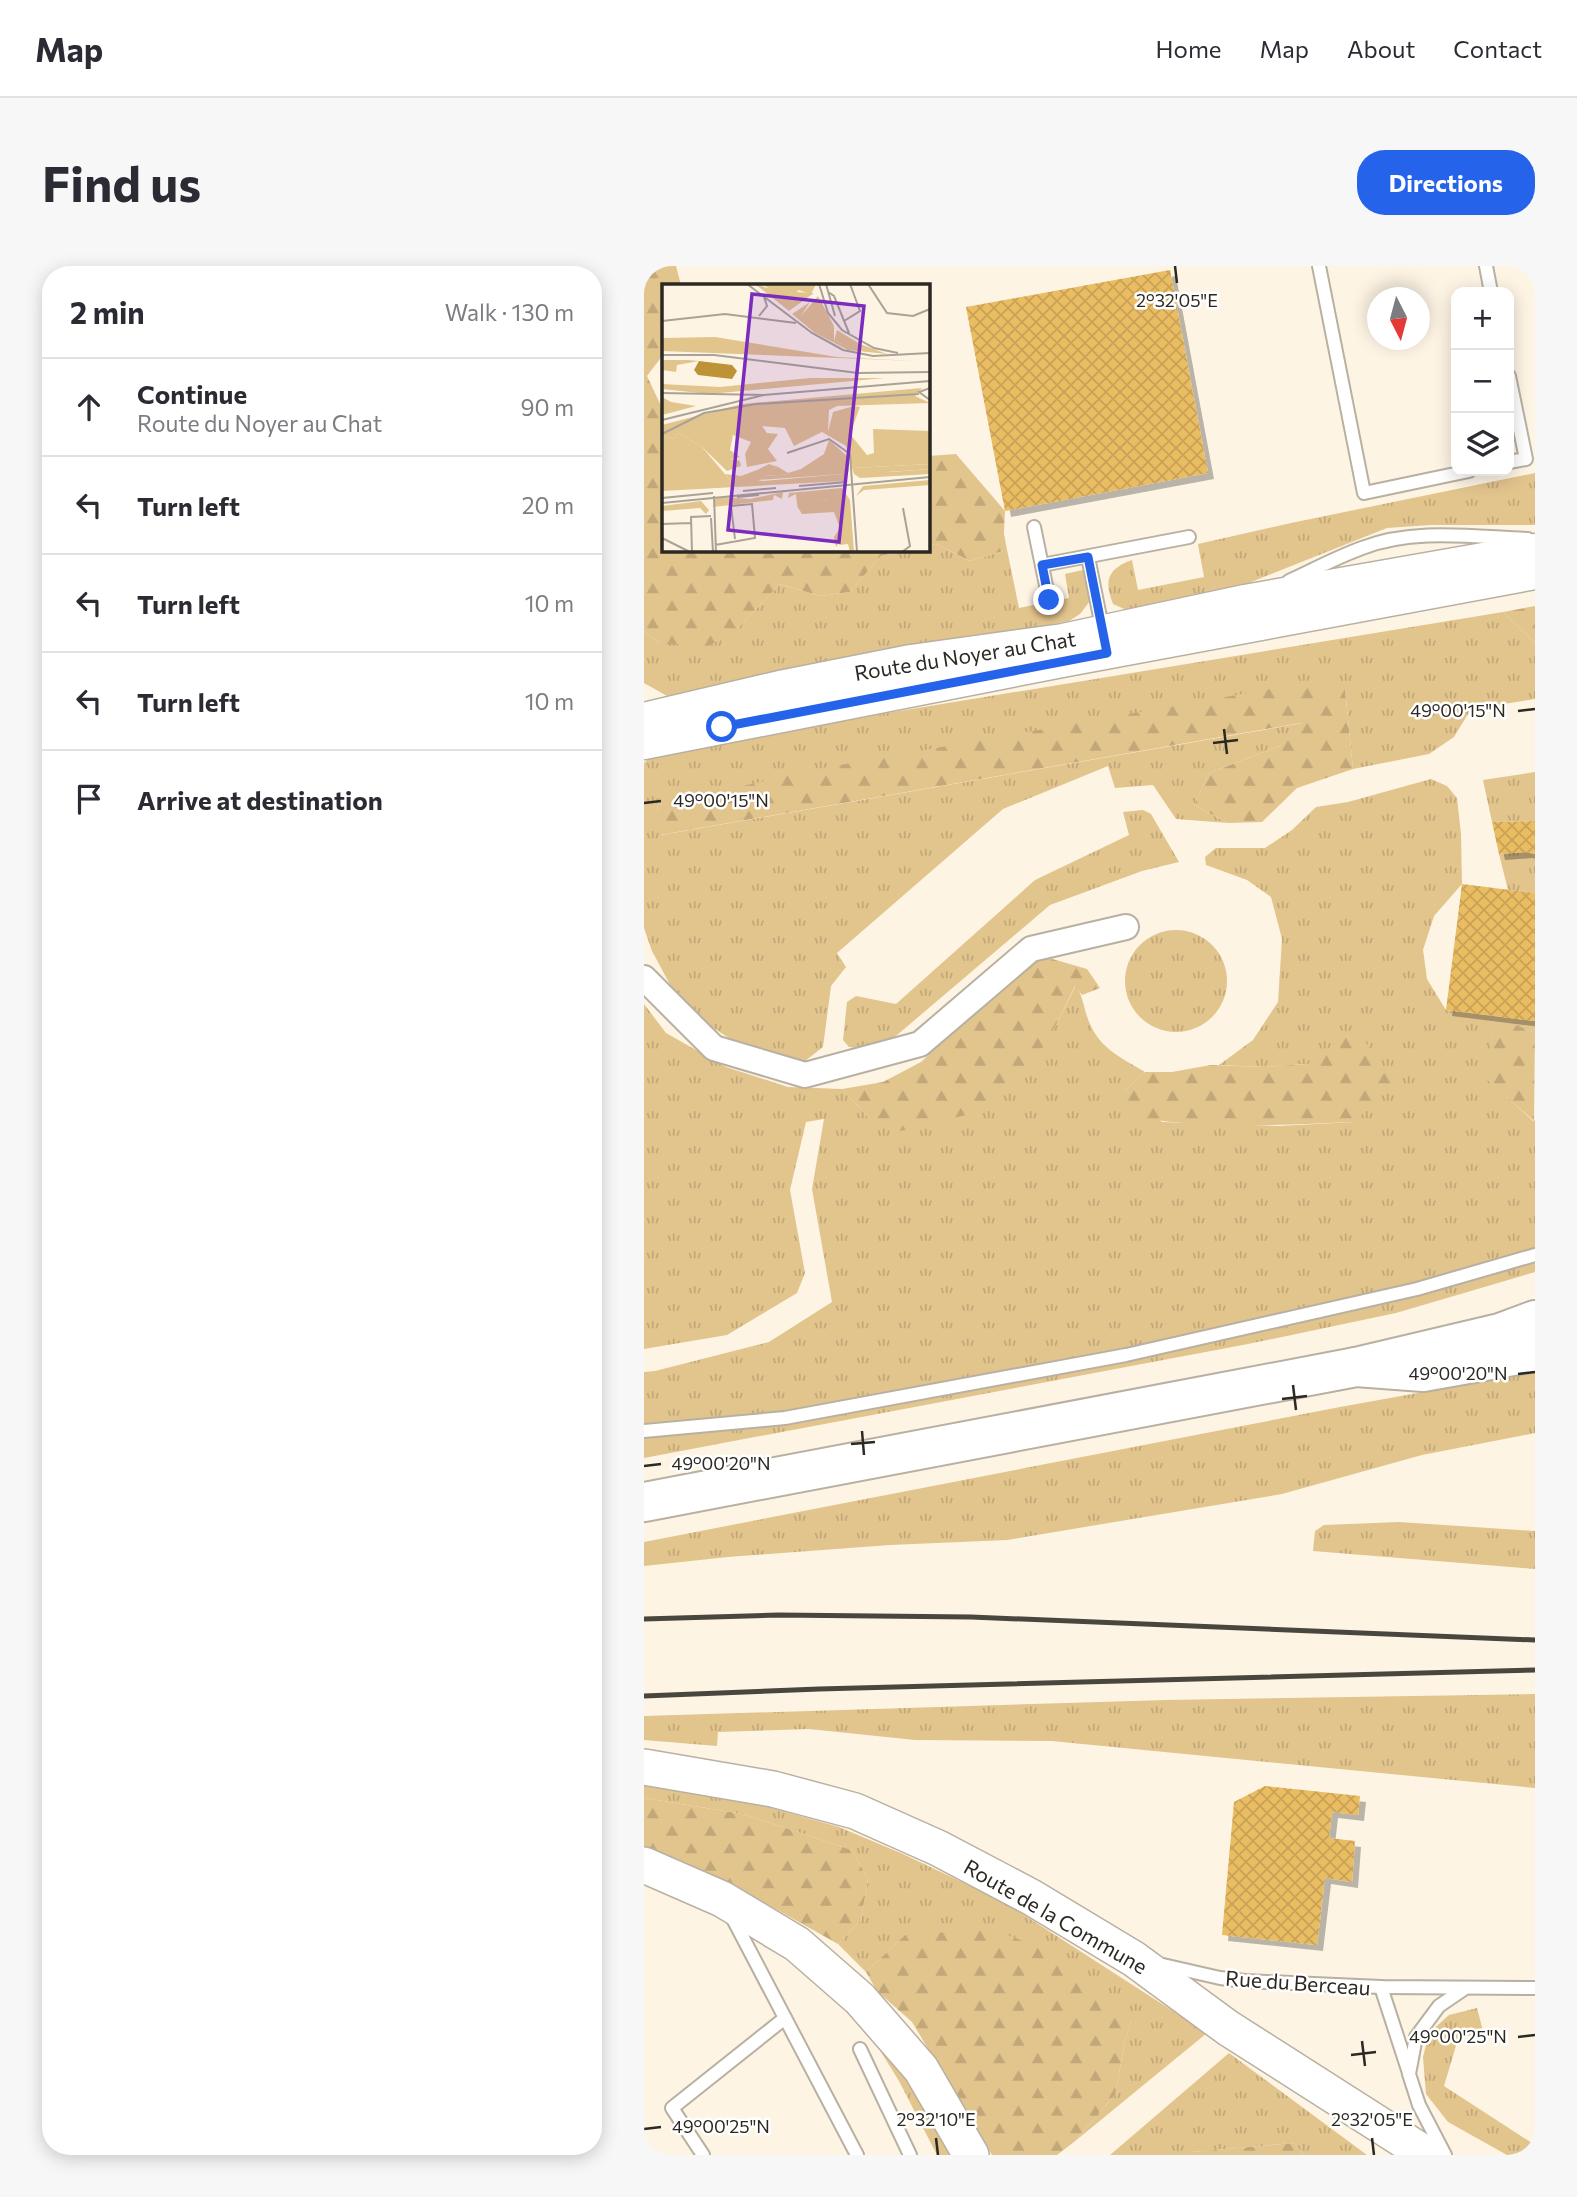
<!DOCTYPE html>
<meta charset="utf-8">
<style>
body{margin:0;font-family:Commissioner,sans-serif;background:#f7f7f7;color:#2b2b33}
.controls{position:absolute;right:21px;top:21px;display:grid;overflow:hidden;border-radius:14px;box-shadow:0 4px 18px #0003}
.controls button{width:63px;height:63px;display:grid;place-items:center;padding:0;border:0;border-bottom:2px solid #e1e1e2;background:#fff;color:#2b2b33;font:35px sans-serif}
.compass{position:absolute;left:723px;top:21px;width:63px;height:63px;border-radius:50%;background:#fff;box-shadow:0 4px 18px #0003;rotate:174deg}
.stop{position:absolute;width:21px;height:21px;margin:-16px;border:5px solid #2563eb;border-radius:50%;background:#fff}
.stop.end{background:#2563eb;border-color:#fff;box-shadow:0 2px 7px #0008}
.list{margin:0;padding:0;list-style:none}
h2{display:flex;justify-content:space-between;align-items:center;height:91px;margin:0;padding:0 28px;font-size:30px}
h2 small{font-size:23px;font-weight:400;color:#7c7c81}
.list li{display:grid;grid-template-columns:46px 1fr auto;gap:21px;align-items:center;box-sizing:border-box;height:98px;padding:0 28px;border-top:2px solid #e1e1e2}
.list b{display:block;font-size:26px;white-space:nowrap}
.list p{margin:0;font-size:23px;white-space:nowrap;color:#7c7c81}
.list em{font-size:23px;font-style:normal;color:#7c7c81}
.icon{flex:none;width:38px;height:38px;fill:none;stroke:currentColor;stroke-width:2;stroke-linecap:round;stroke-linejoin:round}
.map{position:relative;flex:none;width:891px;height:1889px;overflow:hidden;border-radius:28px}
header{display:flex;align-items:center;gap:42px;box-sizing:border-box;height:98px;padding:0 35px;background:#fff;border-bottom:2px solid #e1e1e2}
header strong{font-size:33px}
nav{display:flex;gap:38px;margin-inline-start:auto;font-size:24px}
.intro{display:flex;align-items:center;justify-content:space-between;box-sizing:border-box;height:168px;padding:0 42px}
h1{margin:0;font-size:49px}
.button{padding:18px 32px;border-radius:28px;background:#2563eb;color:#fff;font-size:24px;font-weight:700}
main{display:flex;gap:42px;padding:0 42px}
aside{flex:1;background:#fff;border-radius:28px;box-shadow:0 4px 18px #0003}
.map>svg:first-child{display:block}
.grass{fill:url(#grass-tufts)}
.forest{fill:url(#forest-firs)}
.building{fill:url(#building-cross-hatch);filter:url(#shadow)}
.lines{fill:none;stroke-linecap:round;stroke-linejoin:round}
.service-casing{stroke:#b8b0a1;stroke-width:16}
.minor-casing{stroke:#b8b0a1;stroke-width:28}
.tertiary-casing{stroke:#b8b0a1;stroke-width:35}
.secondary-casing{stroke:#b8b0a1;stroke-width:38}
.primary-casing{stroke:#b8b0a1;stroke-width:42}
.motorway-casing{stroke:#b8b0a1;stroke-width:42}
.service{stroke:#fff;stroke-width:12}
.minor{stroke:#fff;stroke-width:24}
.tertiary{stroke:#fff;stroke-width:32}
.secondary{stroke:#fff;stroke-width:35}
.primary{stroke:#fff;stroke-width:38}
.motorway{stroke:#fff;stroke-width:38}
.rail{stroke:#49463e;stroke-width:5}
.route{stroke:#2563eb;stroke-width:9}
.ticks{fill:none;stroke:#2c2923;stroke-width:2.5}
.labels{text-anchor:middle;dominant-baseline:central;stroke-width:5;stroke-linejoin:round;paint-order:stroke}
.street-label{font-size:21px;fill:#2c2923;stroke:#fff}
.inset-road{fill:none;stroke:#a9a397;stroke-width:2}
.view{fill:#7b2cbf;fill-opacity:0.15;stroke:#7b2cbf;stroke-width:3.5}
.inset-edge{fill:none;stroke:#2c2923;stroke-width:3.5}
.ticks-label{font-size:18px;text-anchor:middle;fill:#2c2923;stroke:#fff;stroke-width:5;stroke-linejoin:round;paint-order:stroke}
</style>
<header>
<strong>Map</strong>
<nav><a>Home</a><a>Map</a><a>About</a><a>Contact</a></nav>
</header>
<div class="intro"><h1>Find us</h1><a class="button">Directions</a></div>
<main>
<aside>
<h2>2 min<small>Walk · 130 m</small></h2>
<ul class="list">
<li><svg class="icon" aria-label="ahead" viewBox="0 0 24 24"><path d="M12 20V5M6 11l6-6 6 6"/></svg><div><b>Continue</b><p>Route du Noyer au Chat</p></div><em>90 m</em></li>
<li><svg class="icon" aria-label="left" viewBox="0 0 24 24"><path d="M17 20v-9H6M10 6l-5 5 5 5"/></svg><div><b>Turn left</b></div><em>20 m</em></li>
<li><svg class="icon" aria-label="left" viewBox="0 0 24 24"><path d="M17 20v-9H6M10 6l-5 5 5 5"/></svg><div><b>Turn left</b></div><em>10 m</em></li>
<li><svg class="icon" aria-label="left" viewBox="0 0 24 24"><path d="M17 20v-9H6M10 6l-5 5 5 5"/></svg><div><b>Turn left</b></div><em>10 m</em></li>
<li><svg class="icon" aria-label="arrive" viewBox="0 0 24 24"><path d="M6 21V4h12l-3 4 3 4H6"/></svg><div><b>Arrive at destination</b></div></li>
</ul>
</aside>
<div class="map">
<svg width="891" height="1889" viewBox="0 0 891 1889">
<defs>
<pattern id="grass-tufts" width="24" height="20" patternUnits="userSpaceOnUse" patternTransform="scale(1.75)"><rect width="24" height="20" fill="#e2c48d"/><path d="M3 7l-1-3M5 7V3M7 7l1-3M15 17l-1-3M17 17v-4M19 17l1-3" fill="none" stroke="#c2a879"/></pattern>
<pattern id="forest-firs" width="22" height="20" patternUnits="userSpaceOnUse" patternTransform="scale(1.75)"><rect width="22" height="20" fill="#e2c48d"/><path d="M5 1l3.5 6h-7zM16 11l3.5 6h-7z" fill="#c2a879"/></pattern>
<pattern id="building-cross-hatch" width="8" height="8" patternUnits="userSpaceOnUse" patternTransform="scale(1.75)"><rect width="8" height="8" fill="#eabd64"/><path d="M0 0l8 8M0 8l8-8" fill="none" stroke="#c9a256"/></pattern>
<filter id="shadow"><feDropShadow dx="6" dy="6" stdDeviation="0" flood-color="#0004"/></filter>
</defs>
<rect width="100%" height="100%" fill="#fdf4e4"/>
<g class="grass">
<path d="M 891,207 L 891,259 L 786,259 L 743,262 L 577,328 L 487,346 L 469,338 C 460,315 463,303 488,294 L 494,324 L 560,311 L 554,278 L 647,257 Z"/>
<path d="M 359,264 L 375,342 L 425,332 L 421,308 L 439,304 L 446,335 L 436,348 L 425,355 L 23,430 L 0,417 L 0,365 L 16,378 L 94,362 L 136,318 L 176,330 L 206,326 L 237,290 L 266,284 L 284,284 L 284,279 L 292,278 L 326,295 L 359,285 Z"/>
<path d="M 859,346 L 891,377 L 891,433 L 827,443 L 810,471 L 785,488 L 709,503 L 701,423 L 13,539 L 17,569 L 659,457 L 636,480 L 565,507 L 550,539 L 584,557 L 532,553 L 509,519 L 471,522 L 464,500 L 359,543 L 193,687 L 202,701 L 187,720 L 179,781 L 161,795 L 94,778 L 65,759 L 31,728 L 8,685 L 0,662 L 0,497 L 12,485 Z"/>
<path d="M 891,506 L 891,555 L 848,556 L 839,514 Z"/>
<path d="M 787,513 L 803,520 L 813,532 L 817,568 L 818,618 L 790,650 L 779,684 L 783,713 L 802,744 L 891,755 L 891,767 L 851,751 L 842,812 L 889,855 L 891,854 L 891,1006 L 752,1047 L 604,1078 L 0,1192 L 0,1106 L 11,1105 L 125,1076 L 188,1036 L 168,923 L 180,853 L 162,856 L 146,924 L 161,1007 L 153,1027 L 83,1069 L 0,1083 L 0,738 L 22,767 L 82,801 L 144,821 L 198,823 L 226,853 L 412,759 L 432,719 C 440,732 440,747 447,760 C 457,783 481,794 501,806 L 480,825 L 518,856 L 634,860 L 711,856 L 664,798 L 620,801 L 575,799 L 609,774 L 634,736 L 638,673 L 627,631 L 603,614 L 562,599 L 561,591 L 572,582 L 621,582 L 648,564 L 672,541 L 704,536 Z"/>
<path d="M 499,544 L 507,548 L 535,596 L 498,605 L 406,639 L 246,775 L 224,783 L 205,781 L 199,774 L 203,736 L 212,730 L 252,738 L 391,614 L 485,569 L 479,546 Z"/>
<path d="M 882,586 L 891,588 L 891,627 L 864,624 L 855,588 Z"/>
<circle cx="532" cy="715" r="51"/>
<path d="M 891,1106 L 891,1167 L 778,1189 L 638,1228 L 363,1274 L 246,1279 L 84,1291 L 0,1300 L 0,1276 L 696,1141 Z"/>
<path d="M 755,1256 L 891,1265 L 891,1303 L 669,1285 L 671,1265 L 680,1259 Z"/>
<path d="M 891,1428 L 891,1522 L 408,1475 L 271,1474 L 165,1463 L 74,1466 L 73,1480 L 0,1474 L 0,1450 L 522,1434 Z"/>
<path d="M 0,1519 L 90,1531 L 195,1561 L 259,1588 L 360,1636 L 563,1767 L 430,1876 L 471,1829 L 481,1775 L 487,1755 L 262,1668 L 222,1706 L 194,1678 L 217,1654 L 224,1613 L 208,1584 L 99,1548 L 0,1532 Z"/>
<path d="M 833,1742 L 839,1765 L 814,1773 L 800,1820 L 891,1879 L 891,1889 L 863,1889 L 804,1856 L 782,1828 L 779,1791 L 785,1767 L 805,1749 Z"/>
<path d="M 224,1765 C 255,1804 288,1843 308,1889 L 293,1889 L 255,1815 Z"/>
<path d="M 585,1787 L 723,1889 L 660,1889 L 650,1877 L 548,1886 L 548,1889 L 466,1889 Z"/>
</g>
<g class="forest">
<path d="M 0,0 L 32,0 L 37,19 L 19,19 L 19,89 L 3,110 L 19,144 L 19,284 L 266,284 L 237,290 L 206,326 L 176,330 L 136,318 L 94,362 L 65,380 L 16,378 L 0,365 Z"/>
<path d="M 312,188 L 361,245 L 359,285 L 326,295 L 292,278 L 284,279 L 284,190 Z"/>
<path d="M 891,340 L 891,377 L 859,346 Z"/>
<path d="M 649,419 L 701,423 L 709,503 L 653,522 L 618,556 L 584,557 L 550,539 L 565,507 L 636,480 L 657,457 L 16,569 L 13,539 L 179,502 Z"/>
<path d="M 405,692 L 443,703 L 456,722 L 438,729 L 431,720 L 412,759 L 377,817 L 326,848 L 252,866 L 226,853 L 198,823 L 239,816 L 277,796 L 385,696 Z"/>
<path d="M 851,750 L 891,767 L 890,855 L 841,812 Z"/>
<path d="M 712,762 L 748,816 L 711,856 C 635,859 556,864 480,849 L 480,825 L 501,806 L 528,806 L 567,799 L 620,801 L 664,798 Z"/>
<path d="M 0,1532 L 99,1548 L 208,1584 L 224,1613 L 217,1654 L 194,1678 L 96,1623 L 0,1587 Z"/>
<path d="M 351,1664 L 394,1681 L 458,1726 L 487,1755 L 481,1775 L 471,1829 L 430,1876 L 413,1889 L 348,1889 L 268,1756 L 233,1725 L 222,1706 L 262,1668 Z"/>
<path d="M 650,1877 L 660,1889 L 548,1889 L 548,1886 Z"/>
</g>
<g class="building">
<path d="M 526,4 L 564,207 L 361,245 L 322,41 Z"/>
<path d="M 891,555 L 891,588 L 882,586 L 855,588 L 848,556 Z"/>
<path d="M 818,618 L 891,627 L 891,755 L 802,744 Z"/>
<path d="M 621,1520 L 716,1530 L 714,1549 L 688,1546 L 685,1572 L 711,1575 L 708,1616 L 681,1612 L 673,1679 L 578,1669 L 590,1536 Z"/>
</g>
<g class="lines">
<defs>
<g id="service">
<path d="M 675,0 L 720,227 L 825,205"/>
<path d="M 842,0 L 847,26"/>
<path d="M 865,110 L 882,193 L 865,196"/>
<path d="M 390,261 L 405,334"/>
<path d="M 444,291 L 459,366"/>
<path d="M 398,299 L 545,271"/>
<path d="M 645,315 C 669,304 693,291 718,282 C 770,262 829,271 884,273"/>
<path d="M 0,1165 L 141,1152 L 482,1089 L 773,1023 L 891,989"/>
<path d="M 88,1651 L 213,1889"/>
<path d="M 519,1699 L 576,1712 L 601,1715 L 737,1721 L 891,1722"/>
<path d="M 737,1721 L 765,1807"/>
<path d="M 216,1783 L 266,1889"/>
<path d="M 59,1889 L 28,1842 L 141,1752"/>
<path d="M 801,1889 L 775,1839 L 765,1808 L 772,1771 L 795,1740 L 820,1723"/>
</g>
<path id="minor" d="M 0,712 L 70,782 L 161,809 L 276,778 L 387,683 L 482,661"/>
<g id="tertiary">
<path d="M 0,453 L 136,421 L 267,395 L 419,374 L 601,335 L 891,284"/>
<path d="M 0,477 L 423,394 L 891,307"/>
</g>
<g id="secondary">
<path d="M 0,1501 L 129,1523 L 211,1545 L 294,1582 L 387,1631 L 490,1693 L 584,1762 L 783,1889"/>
<path d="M 0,1599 L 78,1633 L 153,1678 L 216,1733 L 277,1803 L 327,1889"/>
</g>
<path id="primary" d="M 0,1236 L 712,1101 L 779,1106 L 891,1086"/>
<path id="motorway" d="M 712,1101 L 856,1067 L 891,1054"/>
</defs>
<use href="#service" class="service-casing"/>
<use href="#minor" class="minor-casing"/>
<use href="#tertiary" class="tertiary-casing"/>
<use href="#secondary" class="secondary-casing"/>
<use href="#primary" class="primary-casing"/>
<use href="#motorway" class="motorway-casing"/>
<use href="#service" class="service"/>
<use href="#minor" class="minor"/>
<use href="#tertiary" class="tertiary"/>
<use href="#secondary" class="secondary"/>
<use href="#primary" class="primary"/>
<use href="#motorway" class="motorway"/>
<g class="rail">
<path d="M 0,1353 L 134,1349 L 327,1351 L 891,1374"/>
<path d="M 0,1430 L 175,1423 L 891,1404"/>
</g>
</g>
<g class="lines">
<path class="route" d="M 78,461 L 463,387 L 444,291 L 398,299 L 405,334"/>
</g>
<path class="ticks" d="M 531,0 L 533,17M 874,445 L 891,443M 580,463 L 583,488M 569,477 L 594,474M 0,537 L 17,535M 874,1108 L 891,1106M 649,1119 L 652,1144M 638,1133 L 663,1130M 218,1165 L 220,1189M 207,1178 L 231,1176M 0,1200 L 17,1198M 874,1771 L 891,1769M 718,1775 L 721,1800M 707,1789 L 732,1786M 0,1863 L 17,1861M 292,1872 L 294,1889M 728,1872 L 730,1889"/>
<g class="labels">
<g class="street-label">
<text transform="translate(321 389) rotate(-9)">Route du Noyer au Chat</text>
<text transform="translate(412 1650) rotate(30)">Route de la Commune</text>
<text transform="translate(654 1716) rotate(4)">Rue du Berceau</text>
</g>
</g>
<g transform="translate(18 18)">
<rect width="268" height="268" fill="#fdf4e4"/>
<path d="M 93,0 L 115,7 L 152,9 L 127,27 ZM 148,18 L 139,32 L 166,46 L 172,42 L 172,57 L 197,66 L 198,60 L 225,70 L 186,66 L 153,49 L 130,30 ZM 53,53 L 175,73 L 253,77 L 0,67 L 0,54 ZM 0,76 L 26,76 L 37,77 L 15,81 L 14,88 L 0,86 ZM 148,94 L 223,94 L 47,110 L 0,105 L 0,100 L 58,103 ZM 260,104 L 253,112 L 268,119 L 175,122 L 167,126 L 166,148 L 171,128 L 192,122 L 198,123 L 188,150 L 205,171 L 212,169 L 211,145 L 268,147 L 268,180 L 192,184 L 228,188 L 268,185 L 268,190 L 198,194 L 192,190 L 184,162 L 160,148 L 132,162 L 123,144 L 100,142 L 105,149 L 116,150 L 106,165 L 115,177 L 85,183 L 83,170 L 89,158 L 71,151 L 68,166 L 78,173 L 69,175 L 78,177 L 79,182 L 65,187 L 40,163 L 16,149 L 11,155 L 0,152 L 0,141 L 80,120 ZM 167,156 L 185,172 L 187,186 L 182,197 L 74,203 L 63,190 L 79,192 L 95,186 L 95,196 L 101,197 L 182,190 L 182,187 L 101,192 L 115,183 L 111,180 L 126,189 L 139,185 L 162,170 ZM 268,196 L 268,201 L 202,206 L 194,212 L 201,202 ZM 180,204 L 188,216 L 192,268 L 188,268 L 186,260 L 177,261 L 185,242 L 182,213 L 135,220 L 134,210 L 126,214 L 127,209 ZM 121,208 L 120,215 L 112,211 L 111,216 L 51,223 L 52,215 L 61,213 L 88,215 ZM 39,217 L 47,226 L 44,230 L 38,224 L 0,227 L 0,222 Z" fill="#e2c48d"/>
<path d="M 101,0 L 154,0 L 149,10 L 136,6 L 133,15 L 120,15 ZM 156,12 L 172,42 L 166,46 L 155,46 L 139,32 ZM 175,46 L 198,60 L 197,67 L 172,57 ZM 0,113 L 9,118 L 34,122 L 0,131 ZM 16,149 L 40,163 L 74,203 L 0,207 L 0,152 L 11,155 ZM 264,161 L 268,175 L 221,175 L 228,174 L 226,163 ZM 107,180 L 115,183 L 102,192 L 182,186 L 182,190 L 95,196 L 95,186 ZM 268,180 L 268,185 L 196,190 L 192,184 ZM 174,209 L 182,213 L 186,224 L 185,248 L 174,263 L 172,253 L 178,244 L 172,228 L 140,230 L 135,222 L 136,217 L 164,216 Z" fill="#e2c48d"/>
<path d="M 37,77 L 70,81 L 75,87 L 70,95 L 36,91 L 32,86 Z" fill="#be9236"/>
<path class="inset-road" d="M 85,0 L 150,49 L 181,66 L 211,72 L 268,69M 157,0 L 166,29 L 180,46 L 212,64 L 236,69M 164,0 L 173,32M 206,0 L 225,29 L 251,32 L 268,25M 166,8 L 172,12 L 187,49M 97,32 L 105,22 L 102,13M 0,37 L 63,30 L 134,39M 182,37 L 198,27 L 188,0M 0,71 L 52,71 L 196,89 L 268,88M 268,104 L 257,108 L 268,116M 0,109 L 102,111 L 268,97M 0,136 L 102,111M 0,150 L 42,129 L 94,120 L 257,110M 125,169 L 167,155 L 188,170 L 195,268M 137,202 L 184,198M 81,207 L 114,204M 52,212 L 54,268M 75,213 L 97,211M 0,214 L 51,209M 0,219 L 268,193M 49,234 L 51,268M 0,240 L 29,239M 0,254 L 28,268M 53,261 L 93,254 L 90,220 L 69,222 L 73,255M 30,268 L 29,233 L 49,232M 240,268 L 248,262 L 241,224"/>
<path class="view" d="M 90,10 L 202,22 L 177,258 L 66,246 Z"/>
<rect width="268" height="268" class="inset-edge"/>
</g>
<g class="ticks-label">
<text x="533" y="41">2°32'05"E</text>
<text x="814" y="451">49°00'15"N</text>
<text x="77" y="541">49°00'15"N</text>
<text x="814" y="1114">49°00'20"N</text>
<text x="77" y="1204">49°00'20"N</text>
<text x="814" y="1777">49°00'25"N</text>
<text x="292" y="1860">2°32'10"E</text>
<text x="728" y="1860">2°32'05"E</text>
<text x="77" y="1867">49°00'25"N</text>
</g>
</svg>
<div class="controls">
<button>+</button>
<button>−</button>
<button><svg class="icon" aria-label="layers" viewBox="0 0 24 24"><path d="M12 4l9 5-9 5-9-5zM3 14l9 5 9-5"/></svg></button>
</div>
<svg class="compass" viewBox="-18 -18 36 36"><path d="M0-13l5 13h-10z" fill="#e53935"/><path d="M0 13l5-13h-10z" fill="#7c7c81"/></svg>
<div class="stop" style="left:78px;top:461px"></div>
<div class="stop end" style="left:405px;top:334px"></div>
</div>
</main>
